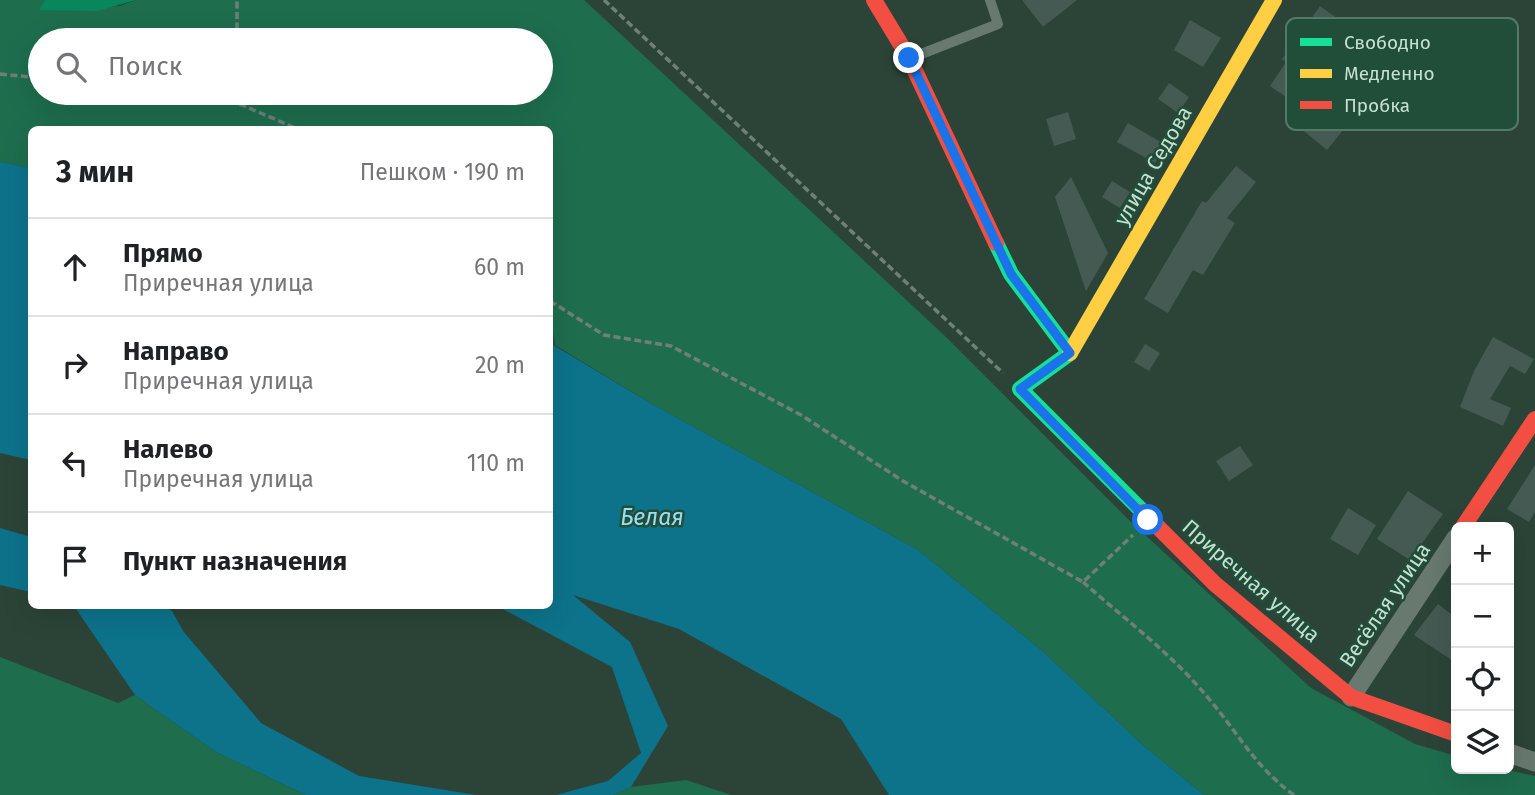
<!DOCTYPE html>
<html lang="ru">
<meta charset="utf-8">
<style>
body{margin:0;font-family:"Fira Sans",sans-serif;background:#f6f6f6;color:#202124}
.controls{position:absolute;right:21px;bottom:21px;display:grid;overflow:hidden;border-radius:10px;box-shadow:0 7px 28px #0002}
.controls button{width:63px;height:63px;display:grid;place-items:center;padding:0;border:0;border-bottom:2px solid #e0e0e0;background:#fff;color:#202124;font:35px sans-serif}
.stop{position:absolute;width:21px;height:21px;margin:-16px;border:5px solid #1a73e8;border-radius:50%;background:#fff}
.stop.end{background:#1a73e8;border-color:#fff;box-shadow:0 2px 7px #0008}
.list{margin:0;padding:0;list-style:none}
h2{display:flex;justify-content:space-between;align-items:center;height:91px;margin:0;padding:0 28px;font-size:30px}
h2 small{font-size:23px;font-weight:400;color:#757577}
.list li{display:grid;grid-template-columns:46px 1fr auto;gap:21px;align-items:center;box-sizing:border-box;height:98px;padding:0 28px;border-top:2px solid #e0e0e0}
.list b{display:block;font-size:26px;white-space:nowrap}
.list p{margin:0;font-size:23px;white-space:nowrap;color:#757577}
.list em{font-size:23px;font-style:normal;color:#757577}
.icon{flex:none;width:38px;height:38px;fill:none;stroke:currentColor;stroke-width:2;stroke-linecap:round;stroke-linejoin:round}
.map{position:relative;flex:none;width:1535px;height:795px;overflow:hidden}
.search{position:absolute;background:#fff;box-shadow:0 7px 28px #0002;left:28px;top:28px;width:525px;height:77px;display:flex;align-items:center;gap:18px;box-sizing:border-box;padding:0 24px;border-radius:38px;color:#757577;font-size:26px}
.panel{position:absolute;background:#fff;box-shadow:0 7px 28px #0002;left:28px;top:126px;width:525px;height:483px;border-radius:10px}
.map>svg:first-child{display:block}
.green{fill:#1e6e4e;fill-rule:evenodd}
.forest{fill:#09875c}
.water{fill:#0c738b}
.building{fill:#445a52}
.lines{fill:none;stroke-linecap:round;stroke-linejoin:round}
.path{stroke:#708078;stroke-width:3.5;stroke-dasharray:7 3.5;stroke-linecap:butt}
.lane{stroke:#687a70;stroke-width:10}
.street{stroke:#687a70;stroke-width:19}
.fast{stroke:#16e098;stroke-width:16}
.slow{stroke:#ffcf43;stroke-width:16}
.jam{stroke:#f24e42;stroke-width:16}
.route{stroke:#1a73e8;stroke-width:9}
.labels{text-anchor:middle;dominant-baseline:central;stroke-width:5;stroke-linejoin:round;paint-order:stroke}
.street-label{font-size:21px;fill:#c7dfd1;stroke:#214e39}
.water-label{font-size:23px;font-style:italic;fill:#9adef6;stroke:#214e39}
.key{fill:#214e39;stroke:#537a67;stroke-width:2}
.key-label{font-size:19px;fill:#c7dfd1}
</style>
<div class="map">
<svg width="1535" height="795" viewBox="0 0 1535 795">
<rect width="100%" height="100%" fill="#2c4438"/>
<g class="green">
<path d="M 0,0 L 45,0 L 40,10 L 120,6 L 136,0 L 584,0 L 945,336 L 1129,520 L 1311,688 L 1415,744 L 1456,756 L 1456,769 L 1502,769 L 1535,776 L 1535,795 L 1204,795 L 1145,747 L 1040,649 L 918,550 L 650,403 L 555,345 L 550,313 L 550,130 L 32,130 L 31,168 L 0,162 ZM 40,40 L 541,40 L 541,93 L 40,93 Z"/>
<path d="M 0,657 L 118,703 L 135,695 L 216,752 L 306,795 L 0,795 Z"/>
<path d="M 686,780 L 731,795 L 613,795 L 631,787 Z"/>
</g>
<path class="forest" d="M 45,0 L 136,0 L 97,11 L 39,10 Z"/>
<g class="water">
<path d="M 0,162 L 31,168 L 31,460 L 0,453 Z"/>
<path d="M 550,343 L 650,403 L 918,550 L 1040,649 L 1145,747 L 1204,795 L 889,795 L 841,719 L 679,629 L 573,595 L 630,642 L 668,726 L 631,787 L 613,795 L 556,795 L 608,781 L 641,753 L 612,667 L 497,606 L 550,606 Z"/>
<path d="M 0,528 L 31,537 L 31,592 L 0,585 Z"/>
<path d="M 74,606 L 164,606 L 172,611 L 183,631 L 261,723 L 359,776 L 476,795 L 306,795 L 216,752 L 135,695 Z"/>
</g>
<g class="building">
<path d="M 1022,0 L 1077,0 L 1043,27 Z"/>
<path d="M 1320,6 L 1345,24 L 1336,36 L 1311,19 Z"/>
<path d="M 1190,20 L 1221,38 L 1203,67 L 1174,50 Z"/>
<path d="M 1291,47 L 1315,64 L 1307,76 L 1355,115 L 1327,150 L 1294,123 L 1305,110 L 1270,86 L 1286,62 L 1282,59 Z"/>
<path d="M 1169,83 L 1189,97 L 1178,113 L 1158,99 Z"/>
<path d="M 1068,112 L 1076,139 L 1054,146 L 1046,119 Z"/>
<path d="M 1128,123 L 1166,145 L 1155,163 L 1117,142 Z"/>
<path d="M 1236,166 L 1256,182 L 1227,218 L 1235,223 L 1203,275 L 1193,270 L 1168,313 L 1144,299 L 1202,201 L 1206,203 Z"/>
<path d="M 1071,177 L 1108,253 L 1086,291 L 1055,197 Z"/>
<path d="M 1112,181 L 1130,192 L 1120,208 L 1102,197 Z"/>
<path d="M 1493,337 L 1534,359 L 1525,374 L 1510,366 L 1490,399 L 1511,408 L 1503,426 L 1460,407 L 1474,371 Z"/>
<path d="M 1145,344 L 1160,353 L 1149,371 L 1134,362 Z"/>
<path d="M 1240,446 L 1253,465 L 1229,481 L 1216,461 Z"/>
<path d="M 1535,465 L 1535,512 L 1529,522 L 1507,509 Z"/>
<path d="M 1408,491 L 1443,514 L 1410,560 L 1377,539 Z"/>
<path d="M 1348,508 L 1376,525 L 1358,555 L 1330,539 Z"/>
<path d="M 1438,604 L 1456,618 L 1456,663 L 1414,635 Z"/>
</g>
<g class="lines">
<g class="path">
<path d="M 604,0 L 1003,373"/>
<path d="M 237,40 L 237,0"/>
<path d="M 0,74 L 40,78"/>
<path d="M 199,93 L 242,105 L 300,130"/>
<path d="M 240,93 L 242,105"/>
<path d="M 550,301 L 604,335 L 671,346 L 801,415 L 903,481 L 1083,582 L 1133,535"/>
<path d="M 1083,582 C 1126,620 1173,655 1209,699 C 1239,734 1255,767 1294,795"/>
</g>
<path class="lane" d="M 911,58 L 998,24 L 990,0"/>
<g class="street">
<path d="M 1351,697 L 1456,538"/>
<path d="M 1509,753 L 1535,762"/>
</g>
<path class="fast" d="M 996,243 L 1011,274 L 1070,353 L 1020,389 L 1143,512"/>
<path class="slow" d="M 1070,353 L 1274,0"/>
<g class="jam">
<path d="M 874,0 L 909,58 L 996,243"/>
<path d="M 1143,512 L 1215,584 L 1351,697 L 1456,734"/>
<path d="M 1463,527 L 1535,419"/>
</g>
</g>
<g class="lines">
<path class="route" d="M 909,58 L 1011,274 L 1070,353 L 1020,389 L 1148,520"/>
</g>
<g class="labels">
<g class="street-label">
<text transform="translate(1153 166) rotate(-60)">улица Седова</text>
<text transform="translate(1251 581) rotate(41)">Приречная улица</text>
<text transform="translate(1385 605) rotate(-56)">Весёлая улица</text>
</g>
<g class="water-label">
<text x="652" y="517">Белая</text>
</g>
</g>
<rect x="1286" y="18" width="232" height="112" rx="10" class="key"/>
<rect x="1300" y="38" width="32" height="8" fill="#16e098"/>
<rect x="1300" y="69" width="32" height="9" fill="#ffcf43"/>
<rect x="1300" y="101" width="32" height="8" fill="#f24e42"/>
<g class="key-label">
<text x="1344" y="49">Свободно</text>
<text x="1344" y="80">Медленно</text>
<text x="1344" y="112">Пробка</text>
</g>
</svg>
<div class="controls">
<button>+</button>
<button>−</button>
<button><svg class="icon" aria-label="locate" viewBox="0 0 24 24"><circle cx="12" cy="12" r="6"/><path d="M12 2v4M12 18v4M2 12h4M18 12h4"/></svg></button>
<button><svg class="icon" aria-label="layers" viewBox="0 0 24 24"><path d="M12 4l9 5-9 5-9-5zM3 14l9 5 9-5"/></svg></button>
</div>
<div class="stop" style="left:1148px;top:520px"></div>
<div class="stop end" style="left:909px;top:58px"></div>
<div class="search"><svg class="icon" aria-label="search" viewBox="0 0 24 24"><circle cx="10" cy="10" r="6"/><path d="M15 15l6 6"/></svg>Поиск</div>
<section class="panel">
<h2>3 мин<small>Пешком · 190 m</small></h2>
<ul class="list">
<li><svg class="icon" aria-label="ahead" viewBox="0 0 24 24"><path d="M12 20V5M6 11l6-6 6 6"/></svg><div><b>Прямо</b><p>Приречная улица</p></div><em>60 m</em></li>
<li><svg class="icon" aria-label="right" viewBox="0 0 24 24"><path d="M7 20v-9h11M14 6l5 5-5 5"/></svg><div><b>Направо</b><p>Приречная улица</p></div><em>20 m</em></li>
<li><svg class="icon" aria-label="left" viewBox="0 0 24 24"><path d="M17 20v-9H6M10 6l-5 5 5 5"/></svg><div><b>Налево</b><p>Приречная улица</p></div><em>110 m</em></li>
<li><svg class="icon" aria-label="arrive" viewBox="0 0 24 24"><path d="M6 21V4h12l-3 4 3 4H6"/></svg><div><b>Пункт назначения</b></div></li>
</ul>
</section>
</div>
